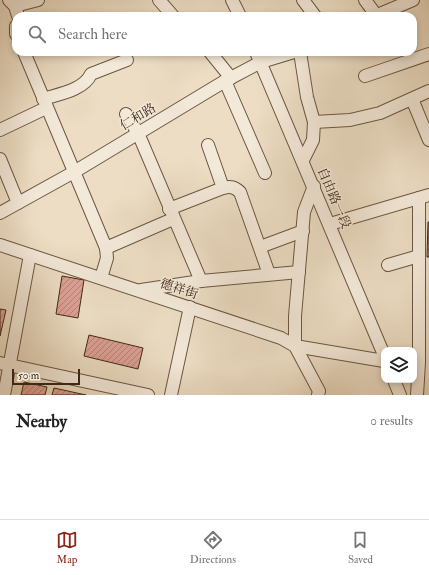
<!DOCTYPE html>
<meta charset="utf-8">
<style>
body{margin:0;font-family:"IM FELL Double Pica","Noto Serif TC",serif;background:#f2f2f2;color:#202124}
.controls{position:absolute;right:12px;bottom:12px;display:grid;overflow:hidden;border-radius:8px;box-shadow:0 2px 6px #0003}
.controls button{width:36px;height:36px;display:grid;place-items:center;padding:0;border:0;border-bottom:1px solid #e0e0e0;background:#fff;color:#202124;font:20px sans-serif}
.scale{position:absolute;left:12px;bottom:10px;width:68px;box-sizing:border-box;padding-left:4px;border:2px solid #412917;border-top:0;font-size:11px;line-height:14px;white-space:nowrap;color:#412917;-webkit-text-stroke:3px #f3e9d9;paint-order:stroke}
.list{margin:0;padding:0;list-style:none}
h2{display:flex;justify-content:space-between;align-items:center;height:52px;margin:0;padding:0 16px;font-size:17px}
h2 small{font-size:13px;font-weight:400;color:#757577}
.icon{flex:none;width:22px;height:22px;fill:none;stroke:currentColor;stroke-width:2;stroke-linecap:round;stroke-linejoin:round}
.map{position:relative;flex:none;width:429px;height:395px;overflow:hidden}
.search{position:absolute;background:#fff;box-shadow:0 2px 6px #0003;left:12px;right:12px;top:12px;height:44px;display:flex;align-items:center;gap:10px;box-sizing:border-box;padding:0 14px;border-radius:12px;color:#757577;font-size:15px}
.sheet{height:124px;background:#fff}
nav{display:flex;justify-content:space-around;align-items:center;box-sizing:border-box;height:56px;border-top:1px solid #e0e0e0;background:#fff;font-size:11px;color:#757577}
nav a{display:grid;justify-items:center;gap:2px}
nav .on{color:#8f2418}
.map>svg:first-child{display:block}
.building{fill:url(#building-hatch);stroke:#412917}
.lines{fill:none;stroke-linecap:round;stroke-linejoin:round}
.minor-casing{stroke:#6c5642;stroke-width:14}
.minor{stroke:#f3e9d9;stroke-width:12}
.labels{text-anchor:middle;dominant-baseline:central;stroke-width:3;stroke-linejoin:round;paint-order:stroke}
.street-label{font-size:13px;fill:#412917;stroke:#f3e9d9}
</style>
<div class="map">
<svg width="429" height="395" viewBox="0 0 429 395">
<defs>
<pattern id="building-hatch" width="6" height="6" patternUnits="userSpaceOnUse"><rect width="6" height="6" fill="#dca094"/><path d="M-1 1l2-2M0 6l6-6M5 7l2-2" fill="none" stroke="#b48278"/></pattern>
</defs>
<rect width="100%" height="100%" fill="#ecddc4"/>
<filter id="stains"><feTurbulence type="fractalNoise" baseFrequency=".005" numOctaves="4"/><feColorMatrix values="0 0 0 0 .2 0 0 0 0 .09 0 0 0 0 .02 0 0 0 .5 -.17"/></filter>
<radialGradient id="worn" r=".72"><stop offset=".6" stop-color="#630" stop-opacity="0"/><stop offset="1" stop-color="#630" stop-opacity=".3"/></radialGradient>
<g class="building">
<path d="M 428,222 L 429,222 L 429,257 L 427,257 Z"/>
<path d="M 62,276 L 84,280 L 78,318 L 56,314 Z"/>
<path d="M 0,309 L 6,310 L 0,336 Z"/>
<path d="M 89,335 L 143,348 L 138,369 L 84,356 Z"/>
<path d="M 24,382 L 47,387 L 45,395 L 21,395 Z"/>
<path d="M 54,388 L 86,395 L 52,395 Z"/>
</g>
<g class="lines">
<defs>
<g id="minor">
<path d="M 9,0 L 15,6 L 18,16"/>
<path d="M 159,0 L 173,16"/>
<path d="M 232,0 L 240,16"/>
<path d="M 303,0 L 315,16"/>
<path d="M 365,0 L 376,15"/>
<path d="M 15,6 L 38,0"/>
<path d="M 375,16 L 413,0"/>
<path d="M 16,26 L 16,34"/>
<path d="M 24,52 L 106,248 L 107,258 L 101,278"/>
<path d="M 210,52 L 231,78"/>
<path d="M 256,52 L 384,355"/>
<path d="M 300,52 L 307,97 L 314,122 L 313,140 L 303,160"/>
<path d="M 365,76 L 429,54"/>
<path d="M 225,81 L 265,173"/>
<path d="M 43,99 C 59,94 84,90 91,74 L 127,60"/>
<path d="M 412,99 L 429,140"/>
<path d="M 126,114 L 138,133 L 201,281"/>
<path d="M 314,122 L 350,120 L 380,113 L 429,91"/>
<path d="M 0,130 L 46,108"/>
<path d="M 208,145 L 223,188"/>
<path d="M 0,159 L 18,203"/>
<path d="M 314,186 L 304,212 L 295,316 L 295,346 L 384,361"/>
<path d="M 169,209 L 223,188 C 231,186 234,187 240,192 L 269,274"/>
<path d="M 0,213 L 74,172 L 225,81 L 261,62 L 294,52"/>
<path d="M 330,224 L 429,195"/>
<path d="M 0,245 L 281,338 L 295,346 L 319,391 L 318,395"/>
<path d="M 260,247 L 303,231"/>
<path d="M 106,248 L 173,219"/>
<path d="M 388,265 L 419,256"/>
<path d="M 141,290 L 201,281 L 299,272"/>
<path d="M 0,363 L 148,395"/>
<path d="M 394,380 L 400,395"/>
<path d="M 4,395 L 30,255"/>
<path d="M 171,395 L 190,307"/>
<path d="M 417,395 L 419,363 L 419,198"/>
</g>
</defs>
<use href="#minor" class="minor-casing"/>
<use href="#minor" class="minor"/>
</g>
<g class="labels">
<g class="street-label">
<text transform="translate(138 117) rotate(-31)">仁和路</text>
<text transform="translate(334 198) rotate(67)">自由路一段</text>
<text transform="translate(179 289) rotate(18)">德祥街</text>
</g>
</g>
<rect width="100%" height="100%" filter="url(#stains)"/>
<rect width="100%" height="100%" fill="url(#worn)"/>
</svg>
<div class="controls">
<button><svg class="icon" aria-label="layers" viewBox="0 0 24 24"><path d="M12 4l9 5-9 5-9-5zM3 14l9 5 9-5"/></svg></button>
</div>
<div class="scale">50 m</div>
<div class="search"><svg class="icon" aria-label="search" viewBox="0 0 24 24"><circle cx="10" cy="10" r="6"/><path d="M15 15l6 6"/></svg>Search here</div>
</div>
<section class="sheet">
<h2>Nearby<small>0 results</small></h2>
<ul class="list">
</ul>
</section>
<nav>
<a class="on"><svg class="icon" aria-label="map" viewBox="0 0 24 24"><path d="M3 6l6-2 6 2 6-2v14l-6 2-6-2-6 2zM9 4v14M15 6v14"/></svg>Map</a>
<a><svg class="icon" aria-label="directions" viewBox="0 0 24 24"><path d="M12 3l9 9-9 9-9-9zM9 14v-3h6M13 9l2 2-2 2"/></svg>Directions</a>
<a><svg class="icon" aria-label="saved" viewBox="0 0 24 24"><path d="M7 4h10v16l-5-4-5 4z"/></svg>Saved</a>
</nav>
